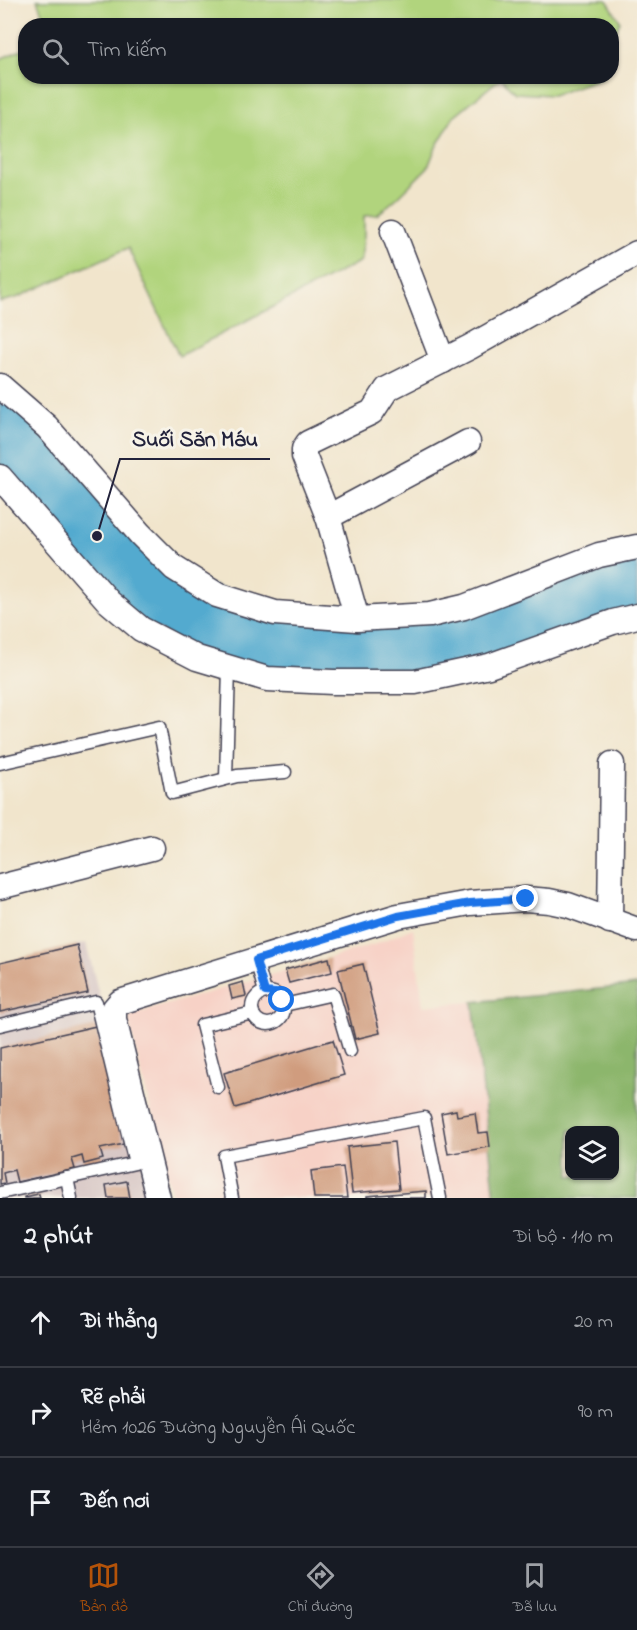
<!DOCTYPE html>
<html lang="vi">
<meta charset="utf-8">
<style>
body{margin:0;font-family:"Indie Flower",sans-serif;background:#242831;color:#f1f3f6}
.controls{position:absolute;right:18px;bottom:18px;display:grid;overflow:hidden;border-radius:12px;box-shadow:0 2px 4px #0004}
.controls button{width:54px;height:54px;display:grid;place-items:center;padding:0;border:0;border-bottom:2px solid #363941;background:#171b24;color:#f1f3f6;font:30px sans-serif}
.stop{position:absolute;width:18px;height:18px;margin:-14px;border:4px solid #1a73e8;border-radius:50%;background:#fff}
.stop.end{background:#1a73e8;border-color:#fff;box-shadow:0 2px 6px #0008}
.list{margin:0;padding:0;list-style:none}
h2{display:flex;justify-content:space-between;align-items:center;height:78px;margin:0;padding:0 24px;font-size:26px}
h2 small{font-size:20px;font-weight:400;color:#9ea1a6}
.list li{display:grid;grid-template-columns:39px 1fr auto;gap:18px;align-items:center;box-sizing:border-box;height:90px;padding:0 24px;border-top:2px solid #363941}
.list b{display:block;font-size:22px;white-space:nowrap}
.list p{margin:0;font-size:20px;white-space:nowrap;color:#9ea1a6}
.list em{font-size:20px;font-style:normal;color:#9ea1a6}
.icon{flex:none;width:33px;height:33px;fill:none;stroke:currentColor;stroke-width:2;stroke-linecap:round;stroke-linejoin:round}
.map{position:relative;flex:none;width:637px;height:1198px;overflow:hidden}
.search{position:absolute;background:#171b24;box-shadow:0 2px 4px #0004;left:18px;right:18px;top:18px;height:66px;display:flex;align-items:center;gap:15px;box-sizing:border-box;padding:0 21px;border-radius:24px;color:#9ea1a6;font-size:22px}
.sheet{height:348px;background:#171b24}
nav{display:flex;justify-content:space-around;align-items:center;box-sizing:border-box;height:84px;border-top:2px solid #363941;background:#171b24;font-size:16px;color:#9ea1a6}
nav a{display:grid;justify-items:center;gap:3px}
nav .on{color:#b45309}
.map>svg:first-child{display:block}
.built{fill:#f7d1c6}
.industrial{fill:#d2bfbf}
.green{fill:#b1d47d;stroke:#6a7b5c;stroke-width:1.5}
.forest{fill:#8cb66c;stroke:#576c54;stroke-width:1.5;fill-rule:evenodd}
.water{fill:#52aacf;stroke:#3a6685;stroke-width:1.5}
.building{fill:#d09c7e}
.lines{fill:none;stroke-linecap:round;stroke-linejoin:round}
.lane-casing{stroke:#413f51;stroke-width:15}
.street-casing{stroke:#413f51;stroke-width:27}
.lane{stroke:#fff;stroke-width:12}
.street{stroke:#fff;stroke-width:24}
.route{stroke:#1a73e8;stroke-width:8}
.leader{fill:none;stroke:#22223b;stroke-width:2}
.callout-dot{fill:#22223b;stroke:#f7f3e8;stroke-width:2}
.callout-label{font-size:22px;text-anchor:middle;font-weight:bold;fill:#22223b;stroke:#f7f3e8;stroke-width:6;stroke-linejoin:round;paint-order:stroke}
</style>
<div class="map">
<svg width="637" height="1198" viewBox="0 0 637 1198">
<rect width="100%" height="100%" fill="#f7f3e8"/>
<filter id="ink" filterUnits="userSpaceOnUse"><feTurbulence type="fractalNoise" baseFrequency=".0167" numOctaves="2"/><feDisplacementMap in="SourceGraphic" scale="12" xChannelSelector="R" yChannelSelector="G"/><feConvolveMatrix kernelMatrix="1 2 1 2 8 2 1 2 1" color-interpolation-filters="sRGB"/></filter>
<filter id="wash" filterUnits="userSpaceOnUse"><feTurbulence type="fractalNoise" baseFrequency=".008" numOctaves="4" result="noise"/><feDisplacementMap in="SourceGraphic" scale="24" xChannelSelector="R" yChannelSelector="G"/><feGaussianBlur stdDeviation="1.35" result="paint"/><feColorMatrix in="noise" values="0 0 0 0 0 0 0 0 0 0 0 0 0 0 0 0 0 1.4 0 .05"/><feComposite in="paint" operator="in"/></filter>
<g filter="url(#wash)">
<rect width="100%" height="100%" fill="#f1e5cc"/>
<path class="built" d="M 413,928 L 423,1006 L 473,1002 L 495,1198 L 173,1198 L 130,1027 L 129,1018 L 131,1015 L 329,958 L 376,944 Z"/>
<path class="industrial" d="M 86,943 L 150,1198 L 40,1198 L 39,1194 L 19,1198 L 0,1198 L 0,964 Z"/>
<g class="green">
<path d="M 37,0 L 607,0 L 620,21 L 612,43 L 612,26 L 47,26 Z"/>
<path d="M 25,48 L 26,76 L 604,77 L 553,95 L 515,93 L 501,78 L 454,116 L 436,147 L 428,167 L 398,197 L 377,215 L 364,216 L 364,235 L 361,261 L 179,356 L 128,248 L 16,298 L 0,302 L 0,59 Z"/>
</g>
<path class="forest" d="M 637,985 L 637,1198 L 495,1198 L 473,1002 ZM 570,1130 L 614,1130 L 614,1176 L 570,1176 Z"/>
<path class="water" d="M 0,396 L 41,432 L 169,573 L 356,626 L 637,554 L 637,608 L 488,658 L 415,675 L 267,671 L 200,652 L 146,623 L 113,597 L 0,467 Z"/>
<g id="blocks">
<g class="building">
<path d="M 77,945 L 88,993 L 0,1012 L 0,963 Z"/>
<path d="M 329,958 L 332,972 L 289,983 L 285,970 Z"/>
<path d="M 363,964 L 380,1033 L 355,1039 L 338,970 Z"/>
<path d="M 243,982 L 246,996 L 232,999 L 229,986 Z"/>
<path d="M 96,1026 L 124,1144 L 100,1149 L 103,1159 L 84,1164 L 82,1156 L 72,1159 L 75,1169 L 17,1182 L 14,1170 L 3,1173 L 5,1183 L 0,1184 L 0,1048 Z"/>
<path d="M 333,1040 L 344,1075 L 235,1108 L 224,1073 Z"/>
<path d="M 456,1110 L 457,1116 L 475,1113 L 478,1133 L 488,1132 L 490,1147 L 448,1154 L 441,1113 Z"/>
<path d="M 394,1142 L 399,1189 L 352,1193 L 347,1147 Z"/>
<path d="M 343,1167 L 347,1198 L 314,1198 L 311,1171 Z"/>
<path d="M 127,1181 L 130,1198 L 108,1198 L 106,1185 Z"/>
<path d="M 426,1191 L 426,1198 L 367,1198 L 367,1196 Z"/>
<path d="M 39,1194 L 40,1198 L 24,1198 L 24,1197 Z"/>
</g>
</g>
</g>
<g filter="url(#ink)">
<use href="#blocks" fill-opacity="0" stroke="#413f51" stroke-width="1.5"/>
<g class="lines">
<defs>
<g id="lane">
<path d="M 0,763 L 159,727 L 172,793 L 237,776 L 285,772"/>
<path d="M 226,778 L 229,668"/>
<path d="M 256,960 L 265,992"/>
<circle cx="268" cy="1008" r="16"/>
<path d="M 284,1005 L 333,994 L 350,1051"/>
<path d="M 0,1025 L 96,1002 L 135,1163 L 0,1193"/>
<path d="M 218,1087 L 202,1025 L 253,1013"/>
<path d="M 67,1178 L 71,1198"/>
<path d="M 232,1198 L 224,1156 L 424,1118 L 440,1198"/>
</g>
<g id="street">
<path d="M 393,231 L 443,361"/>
<path d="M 0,386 L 47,427 L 140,534 L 174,568 L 217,595 L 275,613 L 357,619 L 430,615 L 464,607 L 599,555 L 637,547"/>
<path d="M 0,477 L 109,602 L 141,629 L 197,658 L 267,679 L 333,682 L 415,682 L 489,666 L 613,622 L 637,616"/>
<path d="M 328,517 L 468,442"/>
<path d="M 357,619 L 328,517 L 304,456 L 304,449 L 308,443 L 372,412 L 387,389 L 470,347 L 637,253"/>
<path d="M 0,887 L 152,848"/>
<path d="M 610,921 L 612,764"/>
<path d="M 158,1198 L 114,1019 L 114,1009 L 120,1002 L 398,916 L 470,903 L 526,899 L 549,901 L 568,905 L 637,930"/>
</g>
</defs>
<use href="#lane" class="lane-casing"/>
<use href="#street" class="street-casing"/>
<use href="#lane" class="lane"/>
<use href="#street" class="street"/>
</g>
</g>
<g class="lines" filter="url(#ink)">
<path class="route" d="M 282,1000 L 275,993 L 265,992 L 256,960 L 398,916 L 470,903 L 526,899"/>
</g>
<path class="leader" d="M97 536L120 459H270"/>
<circle class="callout-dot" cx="97" cy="536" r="6"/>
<g class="callout-label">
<text x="195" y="446">Suối Săn Máu</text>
</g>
</svg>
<div class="controls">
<button><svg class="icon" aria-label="layers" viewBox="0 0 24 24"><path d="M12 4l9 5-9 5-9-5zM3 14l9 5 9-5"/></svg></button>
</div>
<div class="stop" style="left:282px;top:1000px"></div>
<div class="stop end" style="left:526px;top:899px"></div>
<div class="search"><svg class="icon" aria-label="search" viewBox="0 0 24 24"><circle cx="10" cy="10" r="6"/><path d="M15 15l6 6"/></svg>Tìm kiếm</div>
</div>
<section class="sheet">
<h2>2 phút<small>Đi bộ · 110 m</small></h2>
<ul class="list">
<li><svg class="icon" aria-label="ahead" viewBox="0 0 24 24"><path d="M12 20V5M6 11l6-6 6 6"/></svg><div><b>Đi thẳng</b></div><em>20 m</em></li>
<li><svg class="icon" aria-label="right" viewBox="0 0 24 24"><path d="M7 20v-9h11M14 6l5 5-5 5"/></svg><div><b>Rẽ phải</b><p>Hẻm 1026 Đường Nguyễn Ái Quốc</p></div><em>90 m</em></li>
<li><svg class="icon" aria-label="arrive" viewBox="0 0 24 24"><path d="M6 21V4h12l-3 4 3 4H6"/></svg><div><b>Đến nơi</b></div></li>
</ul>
</section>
<nav>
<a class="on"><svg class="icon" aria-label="map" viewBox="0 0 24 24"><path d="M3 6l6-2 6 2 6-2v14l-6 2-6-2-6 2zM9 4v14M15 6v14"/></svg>Bản đồ</a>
<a><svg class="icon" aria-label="directions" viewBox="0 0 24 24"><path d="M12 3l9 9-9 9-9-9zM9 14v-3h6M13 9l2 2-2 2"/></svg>Chỉ đường</a>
<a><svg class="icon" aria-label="saved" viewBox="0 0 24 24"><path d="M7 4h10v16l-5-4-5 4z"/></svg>Đã lưu</a>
</nav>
